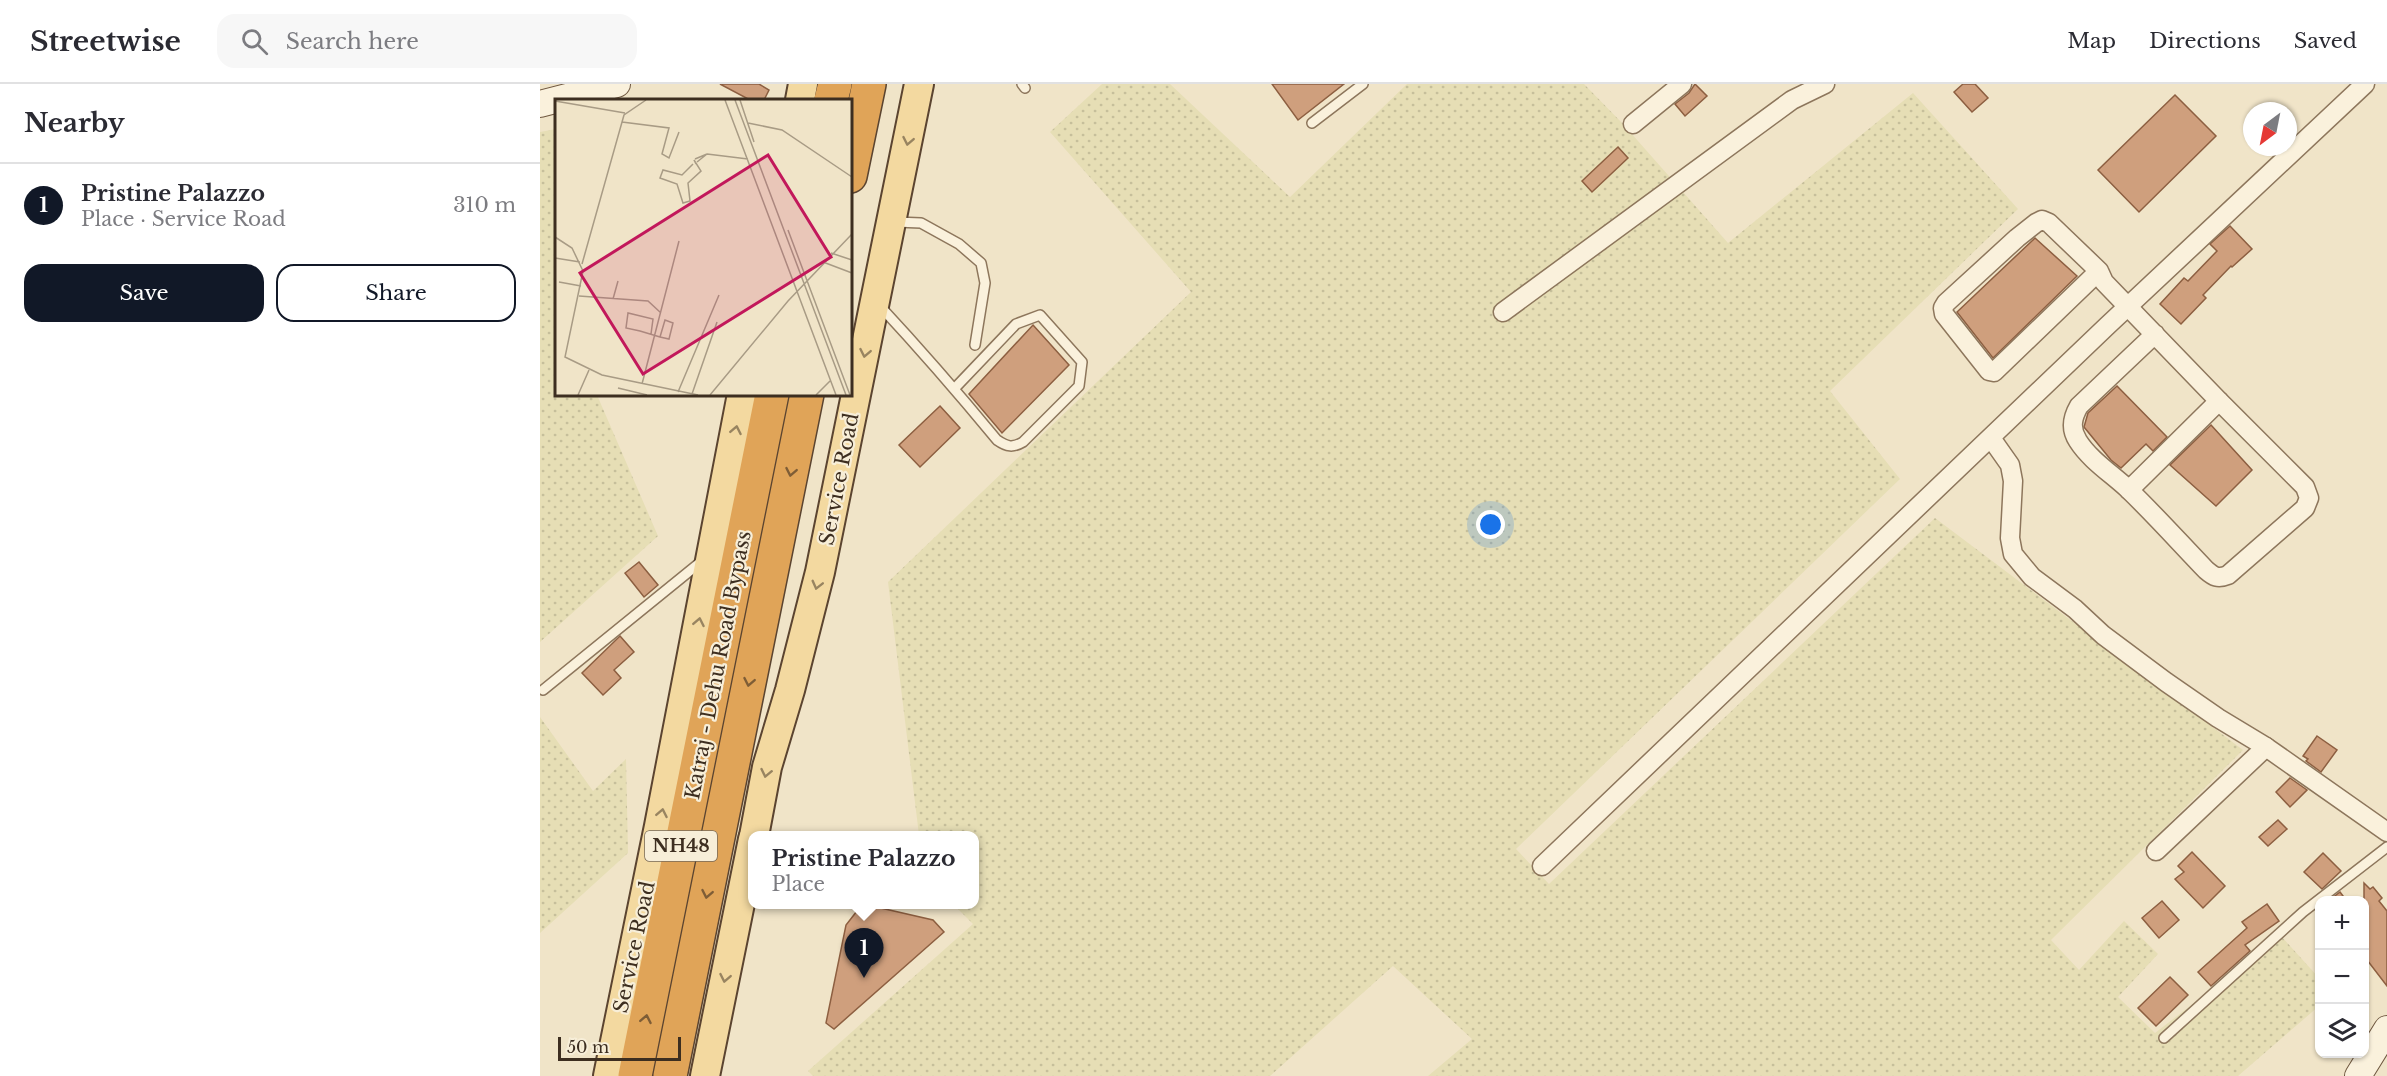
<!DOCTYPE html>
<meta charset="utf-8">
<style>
body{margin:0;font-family:"Libre Baskerville",serif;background:#f7f7f7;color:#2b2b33}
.controls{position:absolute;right:18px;bottom:18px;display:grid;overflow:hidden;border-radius:12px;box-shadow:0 2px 4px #0004}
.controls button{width:54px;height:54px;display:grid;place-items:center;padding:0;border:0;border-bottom:2px solid #e1e1e2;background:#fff;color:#2b2b33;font:30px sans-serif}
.compass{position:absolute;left:1703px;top:18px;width:54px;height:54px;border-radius:50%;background:#fff;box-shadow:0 2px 4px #0004;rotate:212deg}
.scale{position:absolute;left:18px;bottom:15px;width:123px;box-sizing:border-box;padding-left:6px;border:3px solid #3d2e20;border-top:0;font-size:16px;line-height:21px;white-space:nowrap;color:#3d2e20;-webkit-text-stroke:4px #f7eed8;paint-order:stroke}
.you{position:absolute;left:951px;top:441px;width:21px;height:21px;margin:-15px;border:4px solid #fff;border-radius:50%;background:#1a73e8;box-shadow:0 0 0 9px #1a73e833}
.badge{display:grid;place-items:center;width:39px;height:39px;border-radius:50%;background:#111827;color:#fff;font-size:20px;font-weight:700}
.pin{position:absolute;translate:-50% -50px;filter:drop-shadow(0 2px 3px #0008)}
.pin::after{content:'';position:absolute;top:32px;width:21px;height:18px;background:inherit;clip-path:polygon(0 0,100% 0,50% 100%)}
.popup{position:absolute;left:208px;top:747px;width:231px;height:78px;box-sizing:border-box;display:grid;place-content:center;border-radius:12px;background:#fff;filter:drop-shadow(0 2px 4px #0005);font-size:20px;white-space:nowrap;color:#7c7c81}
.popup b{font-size:22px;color:#2b2b33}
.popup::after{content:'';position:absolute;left:50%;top:100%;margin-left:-12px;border:12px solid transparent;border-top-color:#fff}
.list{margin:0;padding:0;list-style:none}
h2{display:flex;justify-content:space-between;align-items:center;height:78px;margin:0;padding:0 24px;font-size:26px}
h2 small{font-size:20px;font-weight:400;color:#7c7c81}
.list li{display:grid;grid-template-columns:39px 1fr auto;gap:18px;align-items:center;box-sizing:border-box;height:84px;padding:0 24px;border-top:2px solid #e1e1e2}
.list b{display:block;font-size:22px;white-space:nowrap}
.list p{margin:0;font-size:20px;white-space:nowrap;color:#7c7c81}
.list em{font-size:20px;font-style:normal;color:#7c7c81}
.actions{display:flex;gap:12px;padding:18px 24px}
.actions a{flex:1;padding:14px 0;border:2px solid #111827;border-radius:18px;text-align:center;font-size:21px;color:#111827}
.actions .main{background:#111827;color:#fff}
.icon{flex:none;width:33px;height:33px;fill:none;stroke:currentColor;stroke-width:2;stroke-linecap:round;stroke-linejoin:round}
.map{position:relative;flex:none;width:1847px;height:992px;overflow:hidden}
header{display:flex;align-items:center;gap:36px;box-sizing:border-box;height:84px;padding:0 30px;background:#fff;border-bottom:2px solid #e1e1e2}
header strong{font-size:28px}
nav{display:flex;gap:33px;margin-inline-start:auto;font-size:21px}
.search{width:420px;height:54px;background:#f7f7f7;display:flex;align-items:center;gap:15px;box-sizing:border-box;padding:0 21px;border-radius:18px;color:#7c7c81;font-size:22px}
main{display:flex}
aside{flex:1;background:#fff}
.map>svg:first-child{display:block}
.farmland{fill:url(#farmland-dots)}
.building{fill:#cf9f7d;stroke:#8d5f41;stroke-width:1.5}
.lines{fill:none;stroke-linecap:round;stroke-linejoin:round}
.lane-casing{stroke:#8d765c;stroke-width:12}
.street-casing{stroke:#8d765c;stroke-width:21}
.secondary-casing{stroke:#6f573f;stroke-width:28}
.primary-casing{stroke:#5b4430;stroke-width:32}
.highway-casing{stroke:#5b4430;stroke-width:36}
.lane{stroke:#faf1dc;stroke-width:9}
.street{stroke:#faf1dc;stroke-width:18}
.secondary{stroke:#faf1dc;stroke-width:26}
.primary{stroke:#f3d9a0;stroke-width:28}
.highway{stroke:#e0a458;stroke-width:33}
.oneway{stroke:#988460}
.oneway2{stroke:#7e5d36}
.labels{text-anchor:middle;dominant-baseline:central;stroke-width:4.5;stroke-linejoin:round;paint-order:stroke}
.shield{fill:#f7eed8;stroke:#756857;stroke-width:1.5}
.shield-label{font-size:18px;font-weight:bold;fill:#3d2e20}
.street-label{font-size:20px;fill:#3d2e20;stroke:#f7eed8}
.inset-road{fill:none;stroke:#a89b85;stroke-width:1.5}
.view{fill:#c2185b;fill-opacity:0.15;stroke:#c2185b;stroke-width:3}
.inset-edge{fill:none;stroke:#3d2e20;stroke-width:3}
</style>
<header>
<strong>Streetwise</strong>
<div class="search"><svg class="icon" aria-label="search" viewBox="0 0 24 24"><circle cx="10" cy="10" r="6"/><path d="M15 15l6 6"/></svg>Search here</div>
<nav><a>Map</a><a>Directions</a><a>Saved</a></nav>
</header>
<main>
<aside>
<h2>Nearby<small></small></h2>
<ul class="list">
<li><span class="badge">1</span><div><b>Pristine Palazzo</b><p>Place · Service Road</p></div><em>310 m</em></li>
</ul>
<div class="actions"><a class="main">Save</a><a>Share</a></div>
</aside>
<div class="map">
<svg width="1847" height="992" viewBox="0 0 1847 992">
<defs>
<pattern id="farmland-dots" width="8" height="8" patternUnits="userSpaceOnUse" patternTransform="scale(1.5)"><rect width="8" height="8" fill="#e6deb5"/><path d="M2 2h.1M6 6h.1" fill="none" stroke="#c6bf9b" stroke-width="1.8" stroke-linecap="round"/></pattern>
</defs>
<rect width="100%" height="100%" fill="#f0e4c8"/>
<g class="farmland">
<path d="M 562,0 L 630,0 L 750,113 L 867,0 L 1044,0 L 1083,40 L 1188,159 L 1373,9 L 1478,125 L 1290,307 L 1360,395 L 976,765 L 1009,800 L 1395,434 L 1703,666 L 1511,856 L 1539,886 L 1584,837 L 1618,870 L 1578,913 L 1615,949 L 1741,852 L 1779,894 L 1779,922 L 1698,992 L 888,992 L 932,955 L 853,882 L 730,992 L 273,992 L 268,987 L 433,840 L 414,821 L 435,820 L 435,752 L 379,751 L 348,498 L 651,208 L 510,48 Z"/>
<path d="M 16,45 L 16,310 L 57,311 L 118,452 L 0,558 L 0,48 Z"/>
<path d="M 0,633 L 53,707 L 86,675 L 88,769 L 0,849 Z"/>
</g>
<g class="building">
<path d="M 180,0 L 219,0 L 229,6 L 224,16 L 210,16 Z"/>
<path d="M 732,0 L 804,0 L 758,36 Z"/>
<path d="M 1155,0 L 1167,12 L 1145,32 L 1135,20 L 1149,9 Z"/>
<path d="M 1423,0 L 1435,0 L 1448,14 L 1432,28 L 1414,8 Z"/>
<path d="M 1635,11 L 1676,52 L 1599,128 L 1558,86 Z"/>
<path d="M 1078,63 L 1088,74 L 1052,108 L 1042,97 Z"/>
<path d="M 1690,142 L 1712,165 L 1692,183 L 1691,182 L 1663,211 L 1666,214 L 1641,240 L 1620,220 L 1644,194 L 1648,197 L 1677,167 L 1670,160 Z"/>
<path d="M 1495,154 L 1537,192 L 1453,274 L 1417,228 Z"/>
<path d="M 493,241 L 529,281 L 462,349 L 429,310 Z"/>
<path d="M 1577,302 L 1627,353 L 1613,367 L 1606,360 L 1581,384 L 1571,376 L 1544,343 L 1548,329 Z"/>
<path d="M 400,322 L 420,344 L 380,383 L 359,361 Z"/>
<path d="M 1671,341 L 1712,386 L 1676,422 L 1630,381 Z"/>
<path d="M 99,478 L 118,501 L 104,513 L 85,489 Z"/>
<path d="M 80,552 L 94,568 L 74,586 L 81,594 L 63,611 L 42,589 Z"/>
<path d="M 1777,652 L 1797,666 L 1781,688 L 1766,677 L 1768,675 L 1763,672 Z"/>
<path d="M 1750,694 L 1767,706 L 1750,723 L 1736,708 Z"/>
<path d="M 1738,736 L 1747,745 L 1728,762 L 1719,753 Z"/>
<path d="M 1652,768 L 1685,802 L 1663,824 L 1635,795 L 1644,788 L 1638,782 Z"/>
<path d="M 1783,769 L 1801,787 L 1782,805 L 1764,788 Z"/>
<path d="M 1824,799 L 1830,805 L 1833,803 L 1842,814 L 1839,817 L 1847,827 L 1847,902 L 1824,872 Z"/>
<path d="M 1800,808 L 1806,816 L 1791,815 Z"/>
<path d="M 1622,817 L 1639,836 L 1619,854 L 1602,834 Z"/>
<path d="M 1727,820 L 1739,837 L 1705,861 L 1710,867 L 1671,902 L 1658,888 L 1707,844 L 1702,838 Z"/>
<path d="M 332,822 L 393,836 L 404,848 L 294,945 L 286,939 L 306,841 L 317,827 Z"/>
<path d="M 1630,893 L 1648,911 L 1616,942 L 1598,924 Z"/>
</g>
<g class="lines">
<defs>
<g id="lane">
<path d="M 482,0 L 485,4"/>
<path d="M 772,39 L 823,0"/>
<path d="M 356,138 L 381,139 L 419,160 L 441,179 L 445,199 L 435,261"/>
<path d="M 339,221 C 380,265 419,310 457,356 C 467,363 473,364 483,358 L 539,302 L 542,278 L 500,231 L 476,240 L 414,305"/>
<path d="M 3,606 L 162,477"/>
<path d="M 1624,954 L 1763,828 L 1847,763"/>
</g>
<g id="street">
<path d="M 1093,40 L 1142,0"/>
<path d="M 1559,187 L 1454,288 L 1449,287 L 1404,230 L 1403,224 L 1406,219 L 1477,154 L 1496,139 L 1502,136 L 1509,139 L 1559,187 L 1564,198 L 1679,317 L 1765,403 L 1769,414 L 1765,424 L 1688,491 C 1678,495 1674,493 1666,486 C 1640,459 1615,431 1588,405 C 1572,390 1550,376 1538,357 C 1530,345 1532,334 1539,322 L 1615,250"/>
<path d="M 963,228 L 1252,16 L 1285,0"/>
<path d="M 1451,354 L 1470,381 L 1473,397 L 1470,454 L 1473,470 L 1492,493 L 1535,525 L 1563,551 L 1626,598 L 1678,634 L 1726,663 L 1847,748"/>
<path d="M 1589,406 L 1679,317"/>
<path d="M 1616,767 L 1726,663"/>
<path d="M 1002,782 L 1567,242 L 1825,0"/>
</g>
<g id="secondary">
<path d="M 0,20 L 77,0"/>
<path d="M 1818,992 L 1847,945"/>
</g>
<g id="primary">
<path d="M 260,16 L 263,0"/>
<path d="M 214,752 L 227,683 L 250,606 L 280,488 L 379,0"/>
<path d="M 68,992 L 119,742 L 202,310"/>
<path d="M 165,992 L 213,755"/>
</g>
<g id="highway">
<path d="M 291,16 L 295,0"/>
<path d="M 310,92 L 329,0"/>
<path d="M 95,992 L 232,310"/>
<path d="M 130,992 L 267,310"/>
</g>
</defs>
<use href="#lane" class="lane-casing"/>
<use href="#street" class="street-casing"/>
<use href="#secondary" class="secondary-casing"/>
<use href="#primary" class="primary-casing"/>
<use href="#highway" class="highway-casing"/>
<use href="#lane" class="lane"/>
<use href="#street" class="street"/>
<use href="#secondary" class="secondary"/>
<use href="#primary" class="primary"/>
<use href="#highway" class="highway"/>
</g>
<defs><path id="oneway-chevron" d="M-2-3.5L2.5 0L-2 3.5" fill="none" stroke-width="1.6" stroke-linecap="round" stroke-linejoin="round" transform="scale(1.5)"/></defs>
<g class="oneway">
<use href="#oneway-chevron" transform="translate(368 57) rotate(101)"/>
<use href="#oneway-chevron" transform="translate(325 269) rotate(101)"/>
<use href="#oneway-chevron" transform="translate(196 346) rotate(-79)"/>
<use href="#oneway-chevron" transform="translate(277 501) rotate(104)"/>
<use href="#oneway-chevron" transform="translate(159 538) rotate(-79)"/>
<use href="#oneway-chevron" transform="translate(226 689) rotate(102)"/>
<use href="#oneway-chevron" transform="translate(122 729) rotate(-79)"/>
<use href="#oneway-chevron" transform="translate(185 894) rotate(101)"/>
</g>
<g class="oneway2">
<use href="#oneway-chevron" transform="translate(251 388) rotate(101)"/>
<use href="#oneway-chevron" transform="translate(209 598) rotate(101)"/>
<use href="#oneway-chevron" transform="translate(167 810) rotate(101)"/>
<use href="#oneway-chevron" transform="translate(106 935) rotate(-79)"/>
</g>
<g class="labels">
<rect class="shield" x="105" y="747" width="72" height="30" rx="4.5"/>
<g class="shield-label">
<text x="141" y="762">NH48</text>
</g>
<g class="street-label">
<text transform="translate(299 395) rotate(-79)">Service Road</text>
<text transform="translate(178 581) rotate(-79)">Katraj - Dehu Road Bypass</text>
<text transform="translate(94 863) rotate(-78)">Service Road</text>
</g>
</g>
<g transform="translate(15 15)">
<rect width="297" height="297" fill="#f0e4c8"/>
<path class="inset-road" d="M 170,1 L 281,296M 180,1 L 291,296M 185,1 L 199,43M 0,2 L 70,14M 67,23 L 114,29 L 107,55 L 114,59 L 124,33M 193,24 L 227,31 L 297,78M 152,55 L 193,60M 140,60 L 152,55 L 142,63M 138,65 L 127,76 L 108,71 L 105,79 L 122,85 L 128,104 L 135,102 L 133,84 L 146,72 L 139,61 L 141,65M 233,131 L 295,296M 0,138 L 17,149 L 28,172 L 10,258 L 47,276 L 143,296M 276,154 L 297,161M 0,159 L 25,163M 268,163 L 297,174M 27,165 L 69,16 L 91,1M 4,183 L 26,187M 24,197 L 93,202 L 106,214M 58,200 L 63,182M 96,235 L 98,220 L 73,214 L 71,229 L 85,232 L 105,238 L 114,240 L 118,224 L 110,221 L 105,238M 87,285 L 124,142M 63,289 L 92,296M 123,293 L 164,196M 137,295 L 162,223M 23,296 L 34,271M 155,296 L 233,202 L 297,135M 261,296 L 275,282"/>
<path class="view" d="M 213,56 L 276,158 L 88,275 L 25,174 Z"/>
<rect width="297" height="297" class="inset-edge"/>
</g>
</svg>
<div class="controls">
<button>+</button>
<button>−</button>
<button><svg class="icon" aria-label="layers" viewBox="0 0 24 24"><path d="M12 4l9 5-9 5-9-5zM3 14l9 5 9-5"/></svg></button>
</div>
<svg class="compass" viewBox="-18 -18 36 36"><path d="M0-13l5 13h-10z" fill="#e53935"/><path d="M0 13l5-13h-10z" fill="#7c7c81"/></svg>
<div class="scale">50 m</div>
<div class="you"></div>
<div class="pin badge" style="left:324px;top:894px">1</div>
<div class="popup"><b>Pristine Palazzo</b>Place</div>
</div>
</main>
